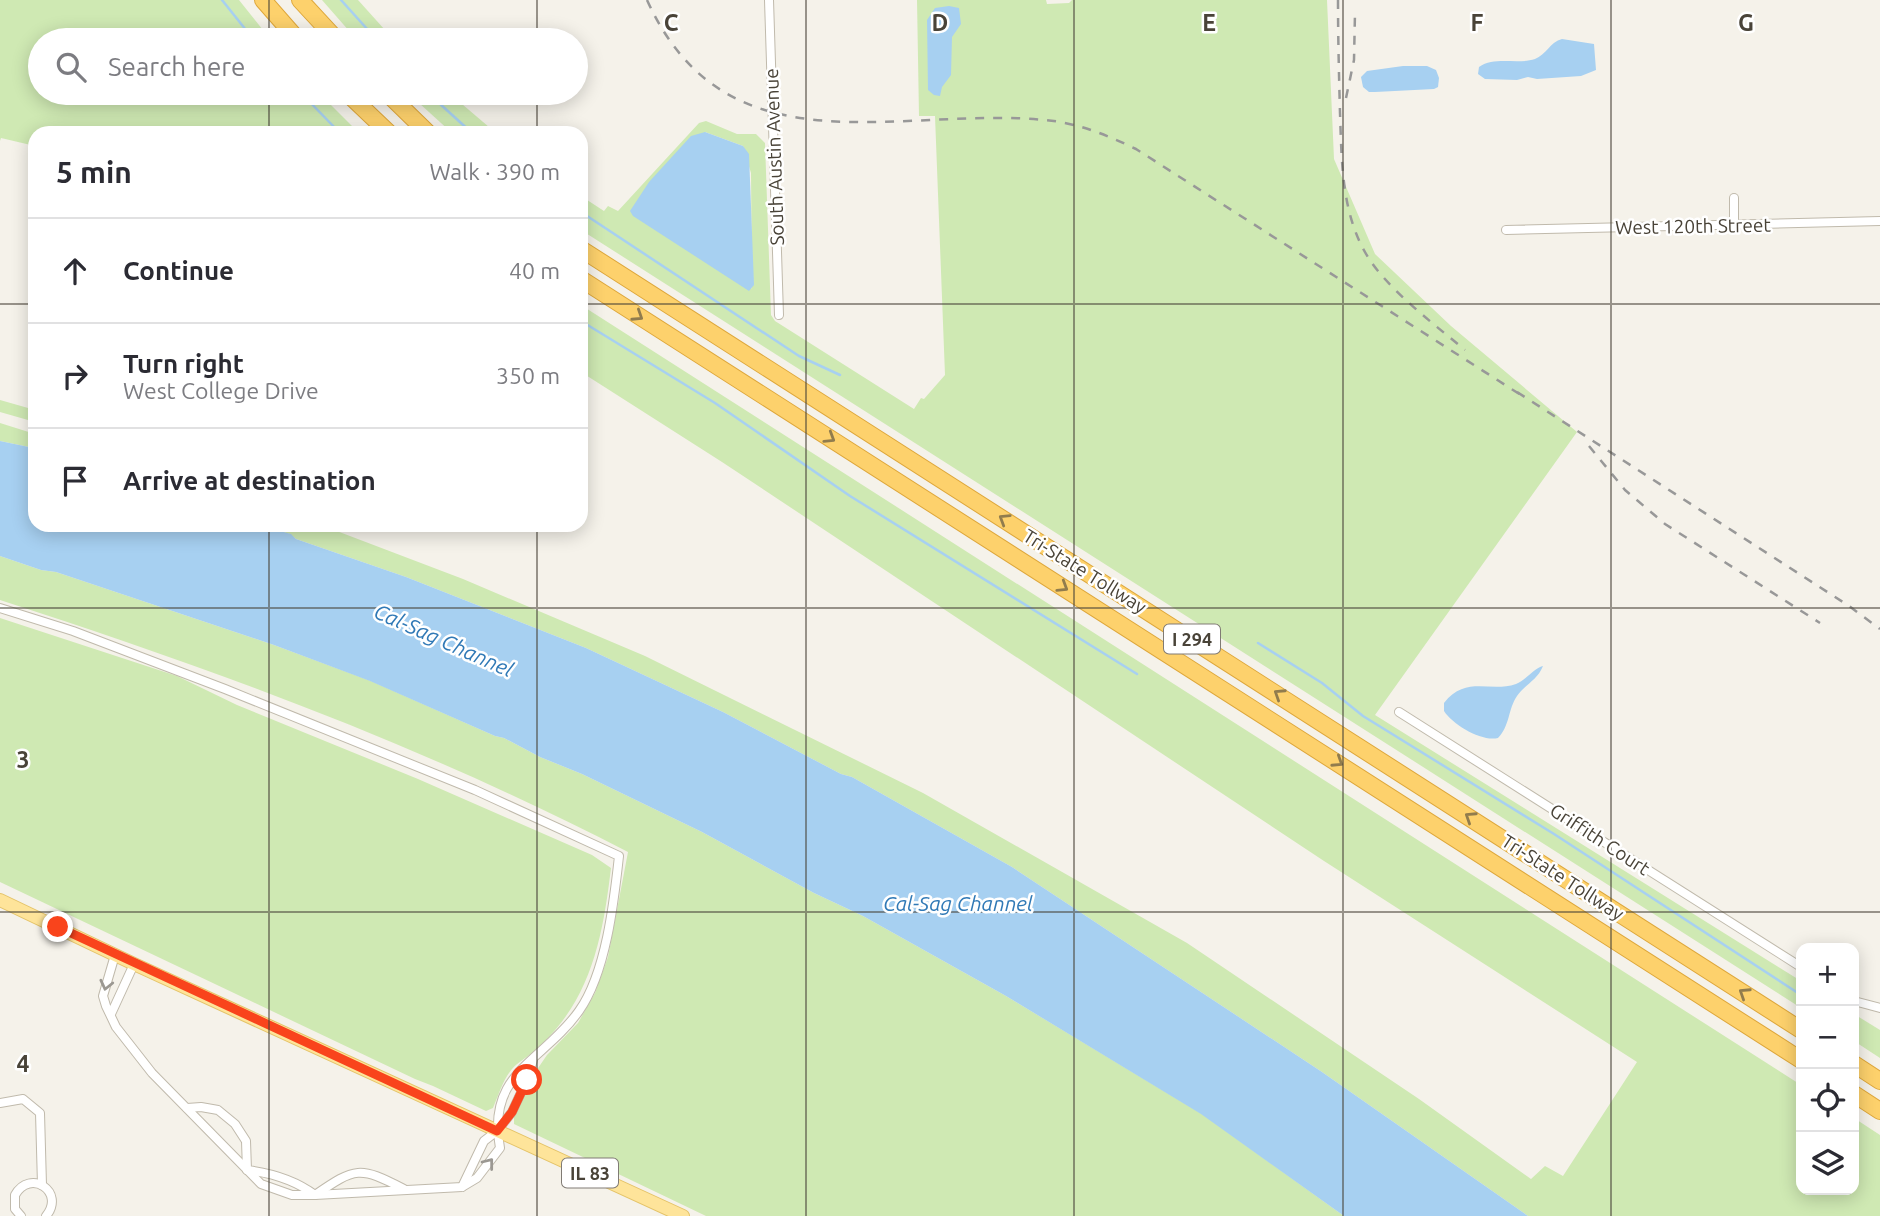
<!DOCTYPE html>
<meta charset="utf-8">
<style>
body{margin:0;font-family:Ubuntu,sans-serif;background:#f2f2f3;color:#2b2b33}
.controls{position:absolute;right:21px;bottom:21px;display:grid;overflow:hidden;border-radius:14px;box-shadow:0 4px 18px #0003}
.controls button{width:63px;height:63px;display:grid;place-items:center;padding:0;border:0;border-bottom:2px solid #e1e1e2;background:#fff;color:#2b2b33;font:35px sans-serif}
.stop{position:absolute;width:21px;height:21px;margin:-16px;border:5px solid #f9441c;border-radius:50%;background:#fff}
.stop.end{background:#f9441c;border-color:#fff;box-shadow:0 2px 7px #0008}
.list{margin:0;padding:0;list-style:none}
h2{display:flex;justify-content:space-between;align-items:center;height:91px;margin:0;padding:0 28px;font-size:30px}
h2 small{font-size:23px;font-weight:400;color:#7c7c81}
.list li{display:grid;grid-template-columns:46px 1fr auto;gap:21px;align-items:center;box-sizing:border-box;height:105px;padding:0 28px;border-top:2px solid #e1e1e2}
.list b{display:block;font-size:26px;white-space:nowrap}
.list p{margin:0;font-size:23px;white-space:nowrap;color:#7c7c81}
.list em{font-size:23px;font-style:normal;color:#7c7c81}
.icon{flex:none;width:38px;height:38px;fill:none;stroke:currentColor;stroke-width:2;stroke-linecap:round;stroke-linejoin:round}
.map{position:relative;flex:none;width:1880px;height:1216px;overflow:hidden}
.search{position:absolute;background:#fff;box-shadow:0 4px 18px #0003;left:28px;top:28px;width:560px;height:77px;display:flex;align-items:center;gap:18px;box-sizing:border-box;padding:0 24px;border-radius:38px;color:#7c7c81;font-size:26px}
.panel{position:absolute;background:#fff;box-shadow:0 4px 18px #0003;left:28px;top:126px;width:560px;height:406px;border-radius:21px}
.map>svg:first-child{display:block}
.green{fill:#cfe9b3;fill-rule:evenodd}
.water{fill:#a7d0f1}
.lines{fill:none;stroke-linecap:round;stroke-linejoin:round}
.stream{stroke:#a7d0f1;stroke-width:2.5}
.street-casing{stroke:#c0baac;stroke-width:10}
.primary-casing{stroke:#e4c368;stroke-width:14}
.highway-casing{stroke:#dea73b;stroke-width:18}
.street{stroke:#fff;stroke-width:8}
.primary{stroke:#fee49a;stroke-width:12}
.highway{stroke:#fdd16c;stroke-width:16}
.rail{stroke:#989898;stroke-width:2.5;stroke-dasharray:9 9;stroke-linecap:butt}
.oneway{stroke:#917c4d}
.oneway2{stroke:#9b9892}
.route{stroke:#f9441c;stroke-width:9}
.grid{fill:none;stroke:#494338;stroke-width:2;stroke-opacity:0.55}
.labels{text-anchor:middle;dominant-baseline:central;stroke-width:5;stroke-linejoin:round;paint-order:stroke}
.shield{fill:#fff;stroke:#807b74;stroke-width:2}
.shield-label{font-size:18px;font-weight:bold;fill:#494338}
.street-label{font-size:19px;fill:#494338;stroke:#fff}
.water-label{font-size:21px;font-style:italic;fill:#3079b6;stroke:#fff}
.grid-label{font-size:23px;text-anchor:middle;font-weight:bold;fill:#494338;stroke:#fff;stroke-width:5;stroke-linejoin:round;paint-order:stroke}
</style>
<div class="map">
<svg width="1880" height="1216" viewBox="0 0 1880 1216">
<rect width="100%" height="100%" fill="#f5f2ea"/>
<g class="green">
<path d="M 0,0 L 239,0 L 271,40 L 40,40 L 40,93 L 319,93 L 359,133 L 35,133 L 35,146 L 1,138 L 0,141 Z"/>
<path d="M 322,0 L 358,0 L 394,40 L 357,40 Z"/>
<path d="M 917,0 L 1046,0 L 1047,4 L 1069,3 L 1072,0 L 1327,0 L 1334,159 L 1375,254 L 1451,326 L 1577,432 L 1375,715 L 1801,981 L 1801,1008 L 581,230 L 581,196 L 604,211 L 608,206 L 618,211 L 699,123 L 706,121 L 737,134 L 756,134 L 765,143 L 771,315 L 775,321 L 914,409 L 921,398 L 924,399 L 945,375 L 935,116 L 919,116 ZM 705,132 L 743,146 L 751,173 L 752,289 Z"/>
<path d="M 408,93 L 449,93 L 496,133 L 452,133 Z"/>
<path d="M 581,305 L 1801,1085 L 1801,1190 L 1854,1190 L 1854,1118 L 1880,1135 L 1880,1216 L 1528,1216 L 1322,1072 L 1012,867 L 852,777 L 841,774 L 723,712 L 586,648 L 406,577 L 296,539 L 290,534 L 258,525 L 321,525 L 463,579 L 645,656 L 923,793 L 1187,943 L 1419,1099 L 1531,1179 L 1545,1166 L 1563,1176 L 1637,1062 L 1324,861 L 722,462 L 581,372 Z"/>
<path d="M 0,400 L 35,410 L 35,422 L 0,412 Z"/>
<path d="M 0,423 L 35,434 L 35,451 L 29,447 L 0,441 Z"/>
<path d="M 0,556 L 41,570 L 56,572 L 274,645 L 371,681 L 495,736 L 504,738 L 540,757 L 582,774 L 702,832 L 814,893 L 863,916 L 1006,996 L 1202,1114 L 1344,1216 L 706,1216 L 514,1124 L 514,1116 L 534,1074 L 547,1055 L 578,1023 L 595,993 L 608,957 L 628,852 C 428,748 214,669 0,600 Z"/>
<path d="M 0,618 L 177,676 L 237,705 L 418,779 L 592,855 L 611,868 C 604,926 595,983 556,1029 C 549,1037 541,1045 533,1052 C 526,1058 518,1062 512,1069 C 503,1080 499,1094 493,1108 L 486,1111 L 433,1086 L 415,1079 L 0,882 Z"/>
<path d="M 1854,1014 L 1880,1030 L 1880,1058 L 1854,1041 Z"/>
</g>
<g class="water">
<path d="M 949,6 L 959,8 L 961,24 L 952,37 L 951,75 L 942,87 L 940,96 L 934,95 L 928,90 L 927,20 L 935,8 Z"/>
<path d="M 1562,39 L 1594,44 L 1596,70 L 1581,76 L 1537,79 L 1528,77 L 1517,80 L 1485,79 L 1478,74 L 1479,67 C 1495,56 1517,65 1535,59 C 1546,55 1550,42 1562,39 Z"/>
<path d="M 1403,66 L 1427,66 L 1436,70 L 1439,78 L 1438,87 L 1434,89 L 1375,92 L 1369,92 L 1363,87 L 1361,77 L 1367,71 Z"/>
<path d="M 705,132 L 743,146 L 749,154 L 754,285 L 749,291 L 633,216 L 630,211 L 649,182 L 691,136 Z"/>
<path d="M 0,441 L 29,447 L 35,451 L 35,525 L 258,525 L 291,534 L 296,539 L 406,577 L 586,648 L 723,712 L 841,774 L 852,777 L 1012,867 L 1322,1072 L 1528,1216 L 1344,1216 L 1201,1114 L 1006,996 L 863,916 L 814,893 L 702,832 L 582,774 L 540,757 L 504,738 L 495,736 L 370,681 L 274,645 L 56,572 L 41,570 L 0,556 Z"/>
<path d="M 1543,666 C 1537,681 1525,684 1517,696 C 1508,709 1510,726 1498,738 C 1482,742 1453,725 1444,711 L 1444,703 C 1466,675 1490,693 1516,684 C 1526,680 1534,668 1543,666 Z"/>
</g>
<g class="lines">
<g class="stream">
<path d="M 222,0 L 254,40"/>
<path d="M 341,0 L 377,40"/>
<path d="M 301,93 L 340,133"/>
<path d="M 428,93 L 472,133"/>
<path d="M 581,212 L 799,356 L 840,375"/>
<path d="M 581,321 L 715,403 L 850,496 L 1137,674"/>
<path d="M 1258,643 L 1322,683 L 1363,716 L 1554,834 L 1801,995"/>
</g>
<defs>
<g id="street">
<path d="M 769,0 L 779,315"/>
<path d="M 1734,198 L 1734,225"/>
<path d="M 1506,230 L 1880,221"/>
<path d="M 0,608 L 73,631 L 225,689 L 475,790 L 619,856 C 614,902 606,973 579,1011 C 543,1062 486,1072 500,1148 L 477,1178 L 462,1187 L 315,1195 L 292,1195 L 261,1184 L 152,1073 L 116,1027 L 106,1006 L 103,996 L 115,955"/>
<path d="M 1399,712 L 1801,967"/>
<path d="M 1854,1001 L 1880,1008"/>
<path d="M 111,1014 L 134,964"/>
<path d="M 0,1103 L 23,1099 L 40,1113 L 42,1185"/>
<path d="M 187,1108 L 201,1107 L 218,1110 L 235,1124 L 246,1141 L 247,1170 C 271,1173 295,1180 315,1195 C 356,1167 359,1166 404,1189"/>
<path d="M 462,1187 L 484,1141 L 497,1131 L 512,1112 L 527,1080 L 533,1060"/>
<path d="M 21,1216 L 15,1209 L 15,1195 C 30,1168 66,1192 46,1216"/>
</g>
<path id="primary" d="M 0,900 L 134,964 L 683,1216"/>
<g id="highway">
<path d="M 263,0 L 298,40"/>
<path d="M 300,0 L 337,40"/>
<path d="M 347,93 L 389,133"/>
<path d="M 387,93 L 428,133"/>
<path d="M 581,249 L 1801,1030"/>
<path d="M 581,279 L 1801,1060"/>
<path d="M 1854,1064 L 1880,1081"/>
<path d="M 1854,1094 L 1880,1111"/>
</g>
</defs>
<use href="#street" class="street-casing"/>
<use href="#primary" class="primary-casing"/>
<use href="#highway" class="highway-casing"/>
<use href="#street" class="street"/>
<use href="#primary" class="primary"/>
<use href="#highway" class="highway"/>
<g class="rail">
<path d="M 647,0 C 726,175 898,106 1045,120 C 1078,123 1107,135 1136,149 L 1524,397"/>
<path d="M 1338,0 C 1338,38 1339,75 1340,113 C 1342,167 1341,226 1378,271 C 1403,301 1435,325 1465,350"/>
<path d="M 1346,98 L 1354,60 L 1355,13"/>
<path d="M 1517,392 L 1849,606 L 1880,629"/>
<path d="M 1589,446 L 1625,490 L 1665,524 L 1820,623"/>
</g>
</g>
<defs><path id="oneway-chevron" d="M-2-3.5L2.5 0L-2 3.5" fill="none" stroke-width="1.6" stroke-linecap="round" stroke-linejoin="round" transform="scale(1.75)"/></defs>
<g class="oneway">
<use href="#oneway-chevron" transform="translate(638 316) rotate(33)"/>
<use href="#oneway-chevron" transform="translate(830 438) rotate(32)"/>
<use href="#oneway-chevron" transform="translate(1004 519) rotate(-148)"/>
<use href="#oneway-chevron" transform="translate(1063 587) rotate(32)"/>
<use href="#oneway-chevron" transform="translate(1279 694) rotate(-147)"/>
<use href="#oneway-chevron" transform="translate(1338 762) rotate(33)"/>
<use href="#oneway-chevron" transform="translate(1470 817) rotate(-147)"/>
<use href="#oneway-chevron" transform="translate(1744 993) rotate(-147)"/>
</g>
<g class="oneway2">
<use href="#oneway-chevron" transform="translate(106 985) rotate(103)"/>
<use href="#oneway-chevron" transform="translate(489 1163) rotate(-52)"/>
</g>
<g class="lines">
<path class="route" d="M 58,927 L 497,1131 L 512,1112 L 527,1080"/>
</g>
<path class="grid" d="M 269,0 L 269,40M 537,0 L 537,40M 806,0 L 806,1216M 1074,0 L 1074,1216M 1343,0 L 1343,1216M 1611,0 L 1611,1216M 269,93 L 269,133M 537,93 L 537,133M 0,304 L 35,304M 581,304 L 1880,304M 269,525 L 269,1216M 537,525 L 537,1216M 0,608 L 1880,608M 0,912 L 1880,912"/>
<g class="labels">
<g class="shield">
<rect x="1164" y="624.5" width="56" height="29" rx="5"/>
<rect x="562" y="1158.5" width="56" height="29" rx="5"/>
</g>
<g class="shield-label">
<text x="1192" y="639">I 294</text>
<text x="590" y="1173">IL 83</text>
</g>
<g class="street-label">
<text transform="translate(774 157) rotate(-92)">South Austin Avenue</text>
<text transform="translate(1693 226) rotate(-1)">West 120th Street</text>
<text transform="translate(1085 571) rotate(32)">Tri-State Tollway</text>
<text transform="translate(1600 839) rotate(33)">Griffith Court</text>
<text transform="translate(1563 877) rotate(33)">Tri-State Tollway</text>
</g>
<g class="water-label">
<text transform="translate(444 640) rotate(24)">Cal-Sag Channel</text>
<text x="958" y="903">Cal-Sag Channel</text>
</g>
</g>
<g class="grid-label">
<text x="671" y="31">C</text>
<text x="940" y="31">D</text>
<text x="1209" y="31">E</text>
<text x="1477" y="31">F</text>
<text x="1746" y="31">G</text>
<text x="23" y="768">3</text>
<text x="23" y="1072">4</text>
</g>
</svg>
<div class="controls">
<button>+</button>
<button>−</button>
<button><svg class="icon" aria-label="locate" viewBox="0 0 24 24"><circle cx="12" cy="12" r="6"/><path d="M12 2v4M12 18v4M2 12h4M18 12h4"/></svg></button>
<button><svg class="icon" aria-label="layers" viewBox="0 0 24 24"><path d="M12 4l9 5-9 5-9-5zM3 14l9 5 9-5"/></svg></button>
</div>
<div class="stop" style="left:527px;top:1080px"></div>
<div class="stop end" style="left:58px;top:927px"></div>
<div class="search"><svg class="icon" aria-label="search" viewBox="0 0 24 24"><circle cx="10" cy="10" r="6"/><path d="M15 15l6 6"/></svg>Search here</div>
<section class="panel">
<h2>5 min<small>Walk · 390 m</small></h2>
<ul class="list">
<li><svg class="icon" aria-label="ahead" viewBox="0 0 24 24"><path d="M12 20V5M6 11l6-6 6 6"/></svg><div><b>Continue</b></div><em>40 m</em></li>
<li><svg class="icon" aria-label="right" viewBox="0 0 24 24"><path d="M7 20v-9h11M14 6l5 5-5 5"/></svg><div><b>Turn right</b><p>West College Drive</p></div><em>350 m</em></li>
<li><svg class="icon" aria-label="arrive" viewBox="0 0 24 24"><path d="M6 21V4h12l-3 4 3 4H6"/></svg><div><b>Arrive at destination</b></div></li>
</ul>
</section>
</div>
